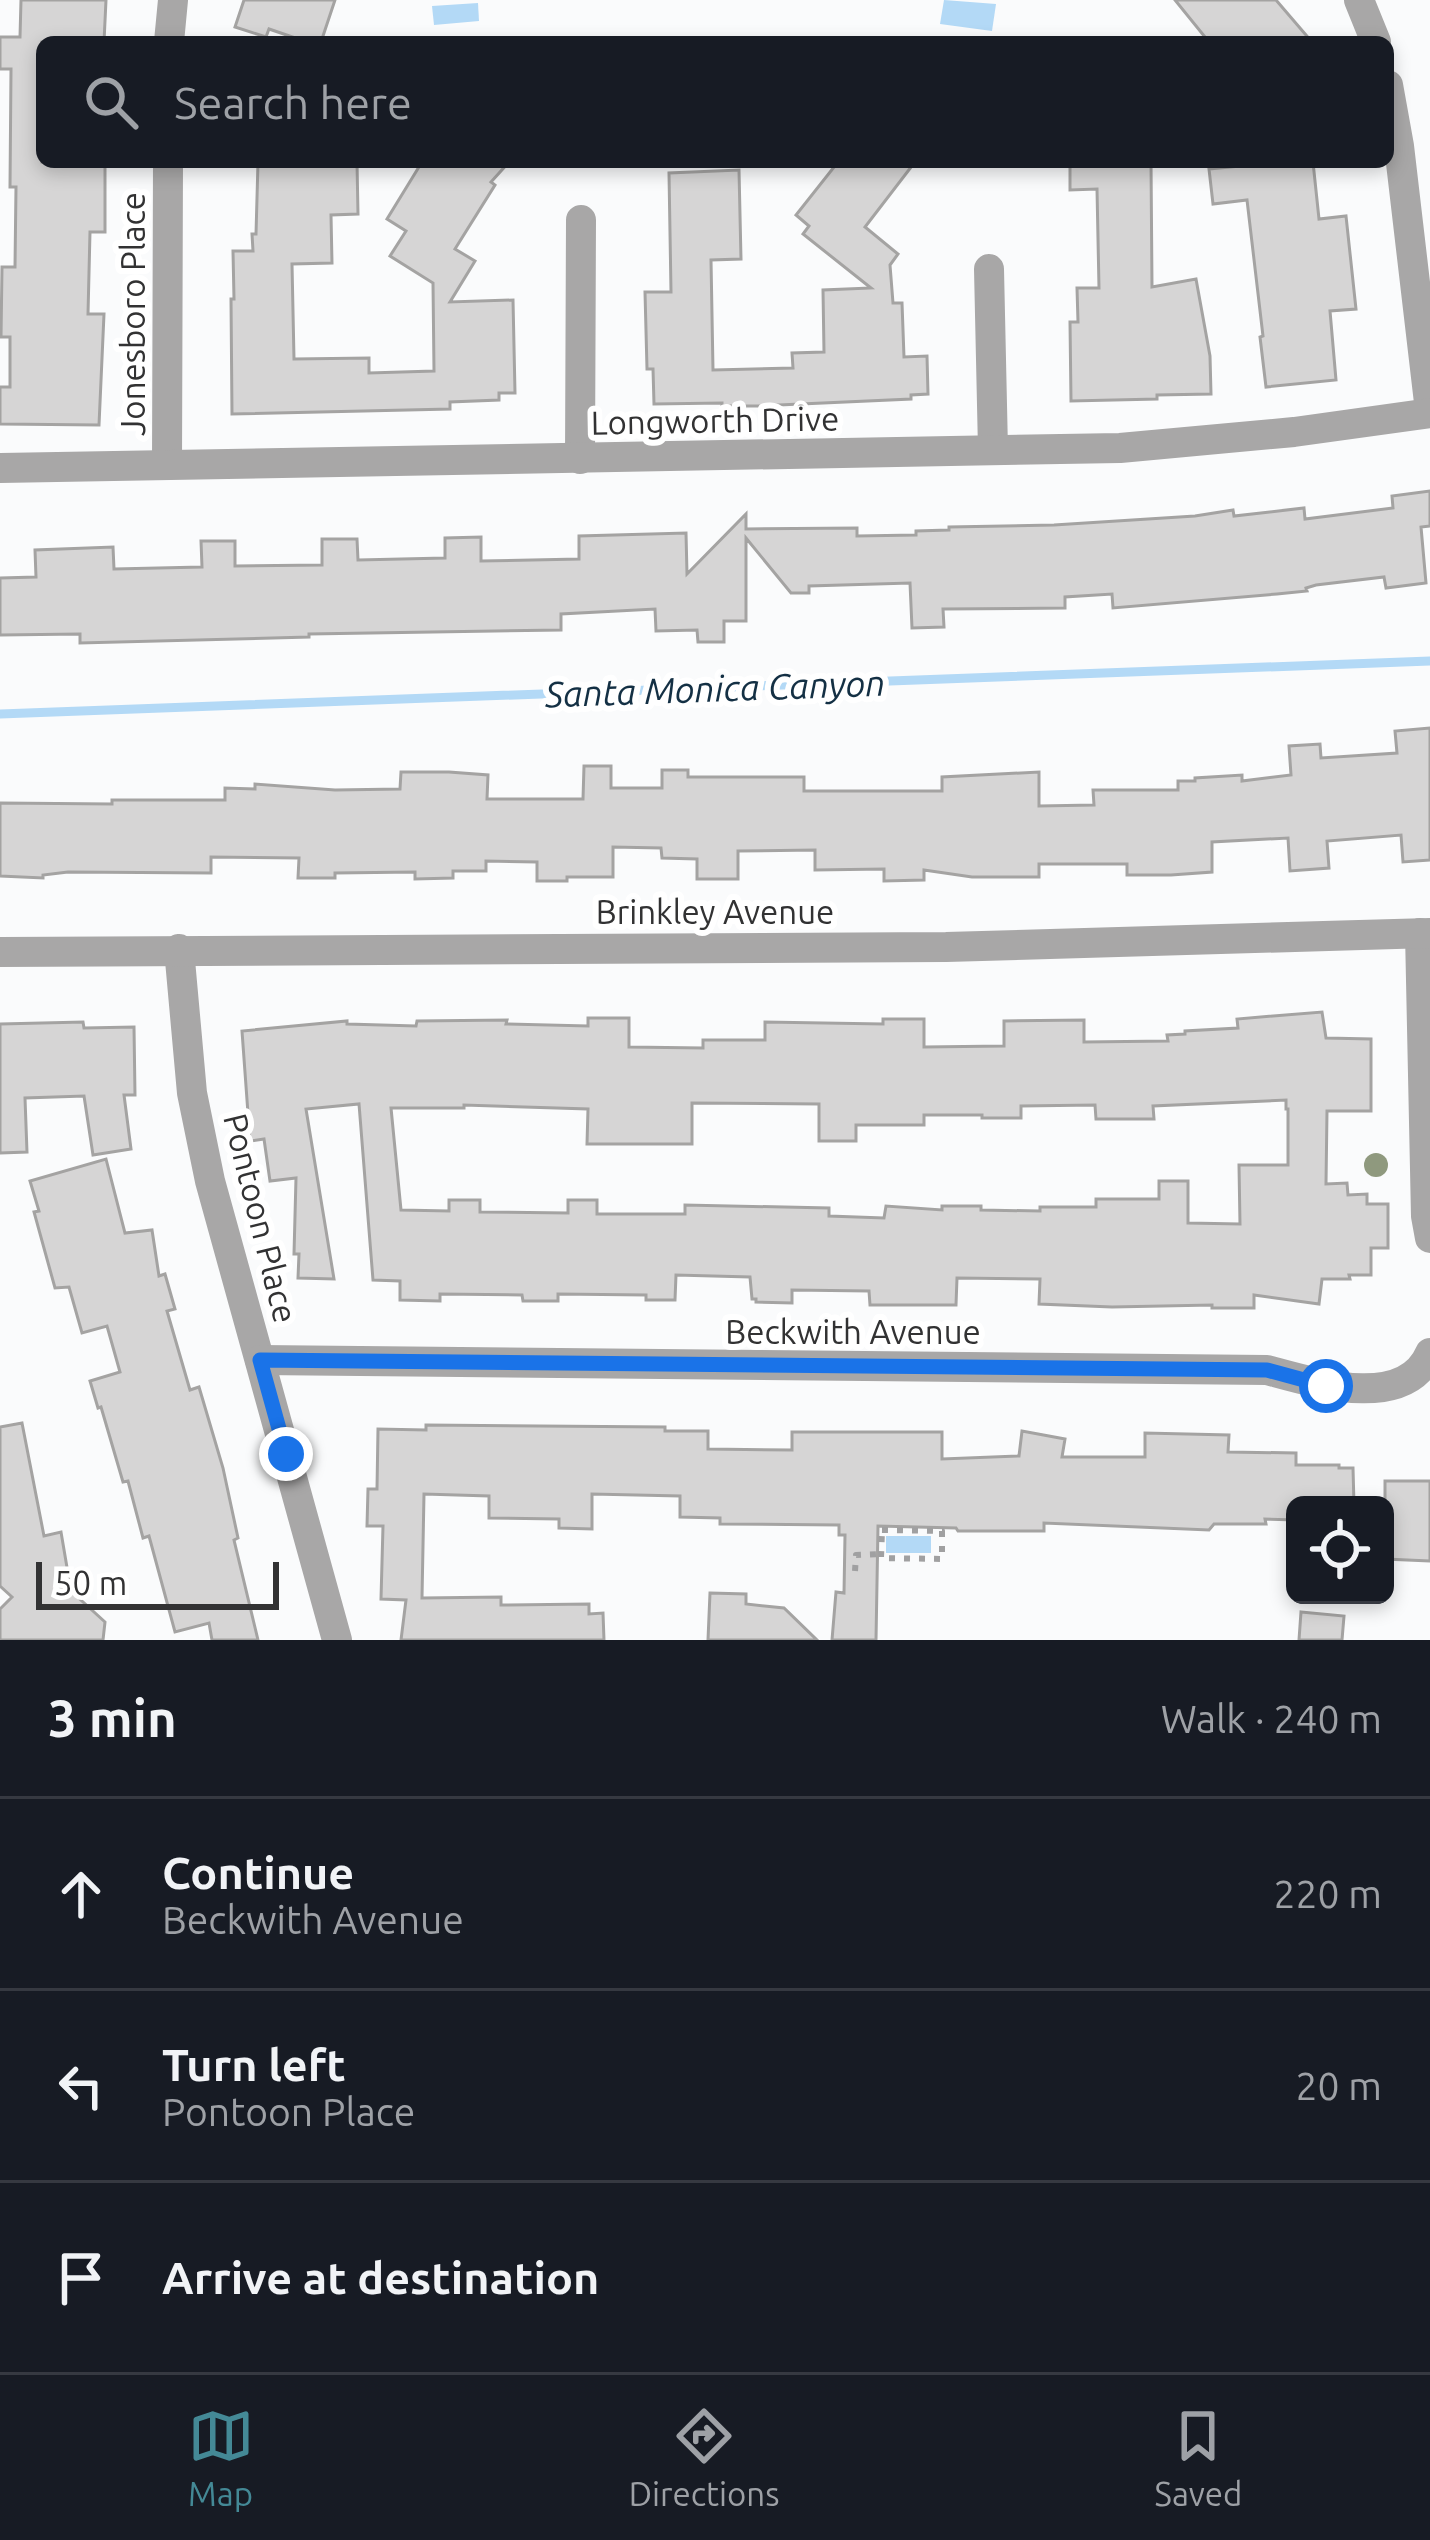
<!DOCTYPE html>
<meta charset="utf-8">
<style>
body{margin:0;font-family:Ubuntu,sans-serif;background:#20242c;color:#f1f3f6}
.controls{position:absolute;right:36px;bottom:36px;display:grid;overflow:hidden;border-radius:18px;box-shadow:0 6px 18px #0003}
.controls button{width:108px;height:108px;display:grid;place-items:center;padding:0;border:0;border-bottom:3px solid #363941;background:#171b24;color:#f1f3f6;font:60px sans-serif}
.scale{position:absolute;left:36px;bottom:30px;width:243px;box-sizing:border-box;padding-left:12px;border:6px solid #323233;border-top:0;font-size:33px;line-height:42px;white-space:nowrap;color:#323233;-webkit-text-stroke:9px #fff;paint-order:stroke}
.stop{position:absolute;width:36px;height:36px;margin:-27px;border:9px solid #1a73e8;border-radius:50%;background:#fff}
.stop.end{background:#1a73e8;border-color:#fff;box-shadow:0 3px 12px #0008}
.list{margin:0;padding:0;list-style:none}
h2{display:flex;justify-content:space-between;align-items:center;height:156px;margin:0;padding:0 48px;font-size:51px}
h2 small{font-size:39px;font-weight:400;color:#9ea1a6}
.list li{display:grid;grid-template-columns:78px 1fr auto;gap:36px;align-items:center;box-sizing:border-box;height:192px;padding:0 48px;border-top:3px solid #363941}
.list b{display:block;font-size:45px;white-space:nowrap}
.list p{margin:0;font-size:39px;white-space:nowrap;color:#9ea1a6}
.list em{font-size:39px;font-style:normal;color:#9ea1a6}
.icon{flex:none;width:66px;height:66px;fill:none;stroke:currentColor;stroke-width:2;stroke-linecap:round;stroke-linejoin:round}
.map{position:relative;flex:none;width:1430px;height:1640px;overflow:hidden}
.search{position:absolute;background:#171b24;box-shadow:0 6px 18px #0003;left:36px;right:36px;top:36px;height:132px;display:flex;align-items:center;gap:30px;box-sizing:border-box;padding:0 42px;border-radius:18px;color:#9ea1a6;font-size:45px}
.sheet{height:732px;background:#171b24}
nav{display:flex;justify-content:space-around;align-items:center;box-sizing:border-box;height:168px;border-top:3px solid #363941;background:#171b24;font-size:33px;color:#9ea1a6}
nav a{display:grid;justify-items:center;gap:6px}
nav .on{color:#448996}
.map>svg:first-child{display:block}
.water{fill:#b3d9f6}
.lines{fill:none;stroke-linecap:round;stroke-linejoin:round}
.stream{stroke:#b3d9f6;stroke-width:9}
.building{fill:#d6d5d5;stroke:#a4a3a2;stroke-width:3;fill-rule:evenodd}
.path{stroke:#a0a0a1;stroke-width:6;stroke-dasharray:6 9;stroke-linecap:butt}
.minor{stroke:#a8a7a7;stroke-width:30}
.tree{fill:#8f997e}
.route{stroke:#1a73e8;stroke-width:15}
.labels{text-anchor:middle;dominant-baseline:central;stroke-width:12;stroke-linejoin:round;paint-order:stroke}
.street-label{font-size:33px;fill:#323233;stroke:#fff}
.water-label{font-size:36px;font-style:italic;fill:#143044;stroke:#fff}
</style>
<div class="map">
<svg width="1430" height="1640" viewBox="0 0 1430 1640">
<rect width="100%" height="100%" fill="#fafbfc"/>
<g class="water">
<path d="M 944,0 L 996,4 L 992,31 L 940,24 Z"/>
<path d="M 478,3 L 479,21 L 434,25 L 432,6 Z"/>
<rect x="886" y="1536" width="45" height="17"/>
</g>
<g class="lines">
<path class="stream" d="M 0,714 L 1430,661"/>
</g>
<g class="building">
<path d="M 21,0 L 106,0 L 104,42 L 42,42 L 42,162 L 105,162 L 105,232 L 90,232 L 88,314 L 104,314 L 99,425 L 0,424 L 0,387 L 10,387 L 10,337 L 1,337 L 2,267 L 15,267 L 16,187 L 10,187 L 11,69 L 0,69 L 0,37 L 20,37 Z"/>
<path d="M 244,0 L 335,0 L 321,42 L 307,42 L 269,29 L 266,37 L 235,27 Z"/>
<path d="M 1175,0 L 1276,0 L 1312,42 L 1209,42 Z"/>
<path d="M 258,162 L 357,162 L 358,214 L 331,215 L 332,263 L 292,264 L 294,359 L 369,358 L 369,373 L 434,371 L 433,283 L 390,256 L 406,231 L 387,219 L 422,162 L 509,162 L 491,182 L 495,185 L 455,249 L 475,261 L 450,302 L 513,300 L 515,393 L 499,393 L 499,400 L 450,402 L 450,409 L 232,414 L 231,299 L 234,299 L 233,251 L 253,251 L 252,234 L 256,234 Z"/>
<path d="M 838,162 L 915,162 L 865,227 L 898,254 L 890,265 L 893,303 L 902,303 L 904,357 L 927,356 L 928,394 L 911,395 L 911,399 L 759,406 L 722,406 L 722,403 L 654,404 L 653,369 L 647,369 L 645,292 L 671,292 L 669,173 L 739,170 L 741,259 L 711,260 L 713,370 L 793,368 L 792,353 L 824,352 L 823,290 L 871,288 L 803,234 L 809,226 L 796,215 Z"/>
<path d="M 1070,162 L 1151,162 L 1152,287 L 1196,279 L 1210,356 L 1211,394 L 1157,395 L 1157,399 L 1071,401 L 1070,322 L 1078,322 L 1077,288 L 1099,288 L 1097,189 L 1070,190 Z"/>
<path d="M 1281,162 L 1313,162 L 1319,219 L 1346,216 L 1356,309 L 1330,311 L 1336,380 L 1266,387 L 1260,337 L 1263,336 L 1247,200 L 1213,204 L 1209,169 Z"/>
<path d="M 1430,491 L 1430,526 L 1421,527 L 1426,583 L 1386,588 L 1384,577 L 1316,585 L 1306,588 L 1307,591 L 1277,594 L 1113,608 L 1112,594 L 1065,597 L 1065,608 L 943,609 L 944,627 L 912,628 L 910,583 L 809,586 L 809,593 L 791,593 L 746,538 L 746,621 L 724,621 L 724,642 L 698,642 L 697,630 L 656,631 L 655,609 L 561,614 L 561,630 L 309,634 L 309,637 L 80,643 L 80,634 L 0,635 L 0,578 L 36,577 L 35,550 L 113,547 L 114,569 L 202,567 L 201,541 L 235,541 L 235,566 L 322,565 L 322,539 L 357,539 L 358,560 L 445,558 L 445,538 L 481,537 L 481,561 L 579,559 L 579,536 L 686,533 L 687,574 L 746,514 L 746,529 L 857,528 L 857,536 L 916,535 L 916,531 L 949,530 L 949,527 L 1054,525 L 1195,516 L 1233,510 L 1234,516 L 1304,508 L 1305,519 L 1393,508 L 1392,496 Z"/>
<path d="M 1430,728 L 1430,860 L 1403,862 L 1401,835 L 1327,841 L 1329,868 L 1290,871 L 1288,838 L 1212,842 L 1212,872 L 1171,875 L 1127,875 L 1127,864 L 1039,864 L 1039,877 L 972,877 L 924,870 L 924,880 L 884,881 L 884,869 L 815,870 L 815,850 L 738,851 L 738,879 L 697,879 L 697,859 L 662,858 L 661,848 L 613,847 L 613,877 L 567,877 L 567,881 L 537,881 L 537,862 L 486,861 L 486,871 L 453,871 L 453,878 L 415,879 L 415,872 L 335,873 L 335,878 L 298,878 L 299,858 L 211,857 L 211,873 L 68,872 L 43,875 L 43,878 L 0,876 L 0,803 L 112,804 L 112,800 L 225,800 L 225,788 L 255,789 L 255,784 L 335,790 L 400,789 L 401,772 L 449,772 L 488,775 L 487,799 L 583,799 L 584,766 L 611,766 L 611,788 L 662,788 L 662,770 L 688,770 L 688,777 L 804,777 L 804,791 L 942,791 L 942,777 L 1039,772 L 1039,806 L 1094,805 L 1093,790 L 1178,790 L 1178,781 L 1195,781 L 1195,778 L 1242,775 L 1242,781 L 1291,775 L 1289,746 L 1320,744 L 1321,758 L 1397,753 L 1395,731 Z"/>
<path d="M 1322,1012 L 1326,1038 L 1371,1039 L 1371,1111 L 1327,1111 L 1326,1184 L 1347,1183 L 1348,1195 L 1367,1194 L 1367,1204 L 1388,1204 L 1388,1248 L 1371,1248 L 1371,1275 L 1349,1275 L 1350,1279 L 1322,1279 L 1319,1304 L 1254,1295 L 1254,1308 L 1212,1308 L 1212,1305 L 1112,1307 L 1039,1304 L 1040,1279 L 957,1278 L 956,1305 L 870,1305 L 869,1291 L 792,1290 L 792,1303 L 756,1302 L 756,1299 L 752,1299 L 750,1277 L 676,1275 L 675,1300 L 646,1300 L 646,1295 L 558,1294 L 558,1301 L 523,1301 L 522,1295 L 440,1294 L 440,1301 L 400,1300 L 400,1281 L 373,1280 L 359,1104 L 306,1109 L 334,1279 L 298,1278 L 299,1254 L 294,1254 L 296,1178 L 270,1181 L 264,1139 L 250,1141 L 242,1031 L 347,1021 L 347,1024 L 416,1026 L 417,1021 L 507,1020 L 506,1024 L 588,1026 L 588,1018 L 629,1018 L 629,1047 L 703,1048 L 703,1040 L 765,1040 L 765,1022 L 883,1024 L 883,1019 L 924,1019 L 924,1047 L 1004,1046 L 1004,1021 L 1084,1020 L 1084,1042 L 1168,1041 L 1167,1035 L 1185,1034 L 1185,1031 L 1238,1028 L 1237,1019 ZM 1286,1100 L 1286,1109 L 1288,1109 L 1288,1165 L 1239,1165 L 1240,1224 L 1188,1223 L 1188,1181 L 1159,1181 L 1159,1199 L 1096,1199 L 1096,1207 L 1040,1207 L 1040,1211 L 981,1210 L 981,1206 L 942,1206 L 942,1210 L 886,1206 L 884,1218 L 829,1216 L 829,1208 L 685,1205 L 685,1214 L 597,1214 L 597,1200 L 568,1200 L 568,1213 L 480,1212 L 480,1200 L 449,1200 L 449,1211 L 401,1210 L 391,1108 L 464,1108 L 464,1105 L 588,1109 L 587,1144 L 692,1144 L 692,1103 L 819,1104 L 819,1141 L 856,1141 L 856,1125 L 924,1125 L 924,1115 L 982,1115 L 982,1118 L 1021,1118 L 1021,1106 L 1095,1105 L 1096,1119 L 1154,1119 L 1153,1106 Z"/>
<path d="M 83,1022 L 84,1028 L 134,1027 L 135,1095 L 124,1095 L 131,1149 L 93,1155 L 84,1096 L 25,1098 L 27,1152 L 0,1153 L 0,1024 Z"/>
<path d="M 106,1159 L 125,1233 L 152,1230 L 159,1276 L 165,1274 L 175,1309 L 167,1311 L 190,1390 L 199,1387 L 223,1468 L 238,1538 L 234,1540 L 258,1640 L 212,1640 L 209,1623 L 175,1632 L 149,1536 L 143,1538 L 128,1481 L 123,1482 L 101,1407 L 98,1408 L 90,1381 L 120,1372 L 107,1326 L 82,1333 L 69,1287 L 55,1288 L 34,1212 L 39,1211 L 30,1181 Z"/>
<path d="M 22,1423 L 44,1536 L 61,1532 L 71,1591 L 105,1622 L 103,1640 L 0,1640 L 0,1609 L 12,1597 L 0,1586 L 0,1427 Z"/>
<path d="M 426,1425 L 665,1427 L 665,1431 L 708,1431 L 708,1449 L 792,1450 L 792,1432 L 942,1432 L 942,1459 L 1019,1456 L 1022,1431 L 1065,1439 L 1062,1457 L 1145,1457 L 1145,1433 L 1229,1435 L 1228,1452 L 1296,1453 L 1296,1465 L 1339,1465 L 1339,1468 L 1353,1468 L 1354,1505 L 1295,1505 L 1295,1520 L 1265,1519 L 1266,1524 L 1214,1524 L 1209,1530 L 1044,1523 L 1044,1531 L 958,1531 L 956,1528 L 878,1526 L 876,1640 L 832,1640 L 836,1592 L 844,1593 L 845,1535 L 839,1535 L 839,1525 L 720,1524 L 720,1518 L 680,1517 L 680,1496 L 592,1494 L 592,1529 L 559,1528 L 559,1519 L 489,1518 L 489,1496 L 424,1494 L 422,1598 L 501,1597 L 501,1605 L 589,1604 L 589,1614 L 603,1613 L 604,1640 L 401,1640 L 406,1600 L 381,1599 L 383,1526 L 367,1526 L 368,1489 L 377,1489 L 378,1429 L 426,1430 Z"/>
<path d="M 1385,1481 L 1430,1481 L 1430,1561 L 1385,1559 Z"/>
<path d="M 710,1593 L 746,1594 L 746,1604 L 784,1608 L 817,1640 L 708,1640 Z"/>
<path d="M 1301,1612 L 1344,1616 L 1342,1640 L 1299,1640 Z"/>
</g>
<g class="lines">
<g class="path">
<path d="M 882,1530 L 942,1531 L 942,1559 L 881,1558 Z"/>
<path d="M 855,1571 L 856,1555 L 881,1554"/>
</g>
<g class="minor">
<path d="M 1359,0 L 1376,42"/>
<path d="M 169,42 L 173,0"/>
<path d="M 1388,85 L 1399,146 L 1430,411"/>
<path d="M 989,269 L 993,450"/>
<path d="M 580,459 L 581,220"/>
<path d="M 167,465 L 168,162"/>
<path d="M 0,468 L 1120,448 L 1294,432 L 1430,413"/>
<path d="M 1420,933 L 1426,1216 L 1430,1238"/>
<path d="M 179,949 L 192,1093 L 210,1181 L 337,1640"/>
<path d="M 0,952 L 946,947 L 1430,933"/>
<path d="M 260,1360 L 1267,1370 C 1312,1382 1405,1412 1430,1353"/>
</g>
</g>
<circle class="tree" cx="1376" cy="1165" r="12"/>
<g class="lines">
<path class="route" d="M 286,1454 L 260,1360 L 1267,1370 L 1326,1386"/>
</g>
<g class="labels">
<g class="street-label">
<text transform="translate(132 314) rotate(-90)">Jonesboro Place</text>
<text transform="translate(715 420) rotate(-1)">Longworth Drive</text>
<text x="715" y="911">Brinkley Avenue</text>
<text transform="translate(261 1218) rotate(76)">Pontoon Place</text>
<text x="853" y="1331">Beckwith Avenue</text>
</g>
<g class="water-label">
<text transform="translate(715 688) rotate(-2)">Santa Monica Canyon</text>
</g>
</g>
</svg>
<div class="controls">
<button><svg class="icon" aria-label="locate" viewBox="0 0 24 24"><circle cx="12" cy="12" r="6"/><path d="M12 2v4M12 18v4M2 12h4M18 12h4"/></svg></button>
</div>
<div class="scale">50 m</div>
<div class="stop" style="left:1326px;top:1386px"></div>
<div class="stop end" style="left:286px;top:1454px"></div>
<div class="search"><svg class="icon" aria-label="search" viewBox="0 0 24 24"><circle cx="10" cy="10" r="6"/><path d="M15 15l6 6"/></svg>Search here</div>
</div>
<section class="sheet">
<h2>3 min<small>Walk · 240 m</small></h2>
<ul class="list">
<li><svg class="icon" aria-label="ahead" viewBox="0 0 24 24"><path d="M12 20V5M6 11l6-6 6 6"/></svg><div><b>Continue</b><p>Beckwith Avenue</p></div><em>220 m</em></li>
<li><svg class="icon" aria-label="left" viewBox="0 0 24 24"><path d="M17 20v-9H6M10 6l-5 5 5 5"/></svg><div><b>Turn left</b><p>Pontoon Place</p></div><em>20 m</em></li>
<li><svg class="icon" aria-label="arrive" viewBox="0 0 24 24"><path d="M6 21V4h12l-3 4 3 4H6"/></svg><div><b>Arrive at destination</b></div></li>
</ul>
</section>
<nav>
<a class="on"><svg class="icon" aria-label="map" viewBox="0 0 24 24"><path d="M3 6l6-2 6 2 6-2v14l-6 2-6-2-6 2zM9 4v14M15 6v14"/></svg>Map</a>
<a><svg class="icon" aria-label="directions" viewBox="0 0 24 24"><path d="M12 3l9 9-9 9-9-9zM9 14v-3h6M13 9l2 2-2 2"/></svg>Directions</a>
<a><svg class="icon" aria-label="saved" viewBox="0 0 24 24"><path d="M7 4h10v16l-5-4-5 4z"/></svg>Saved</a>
</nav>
